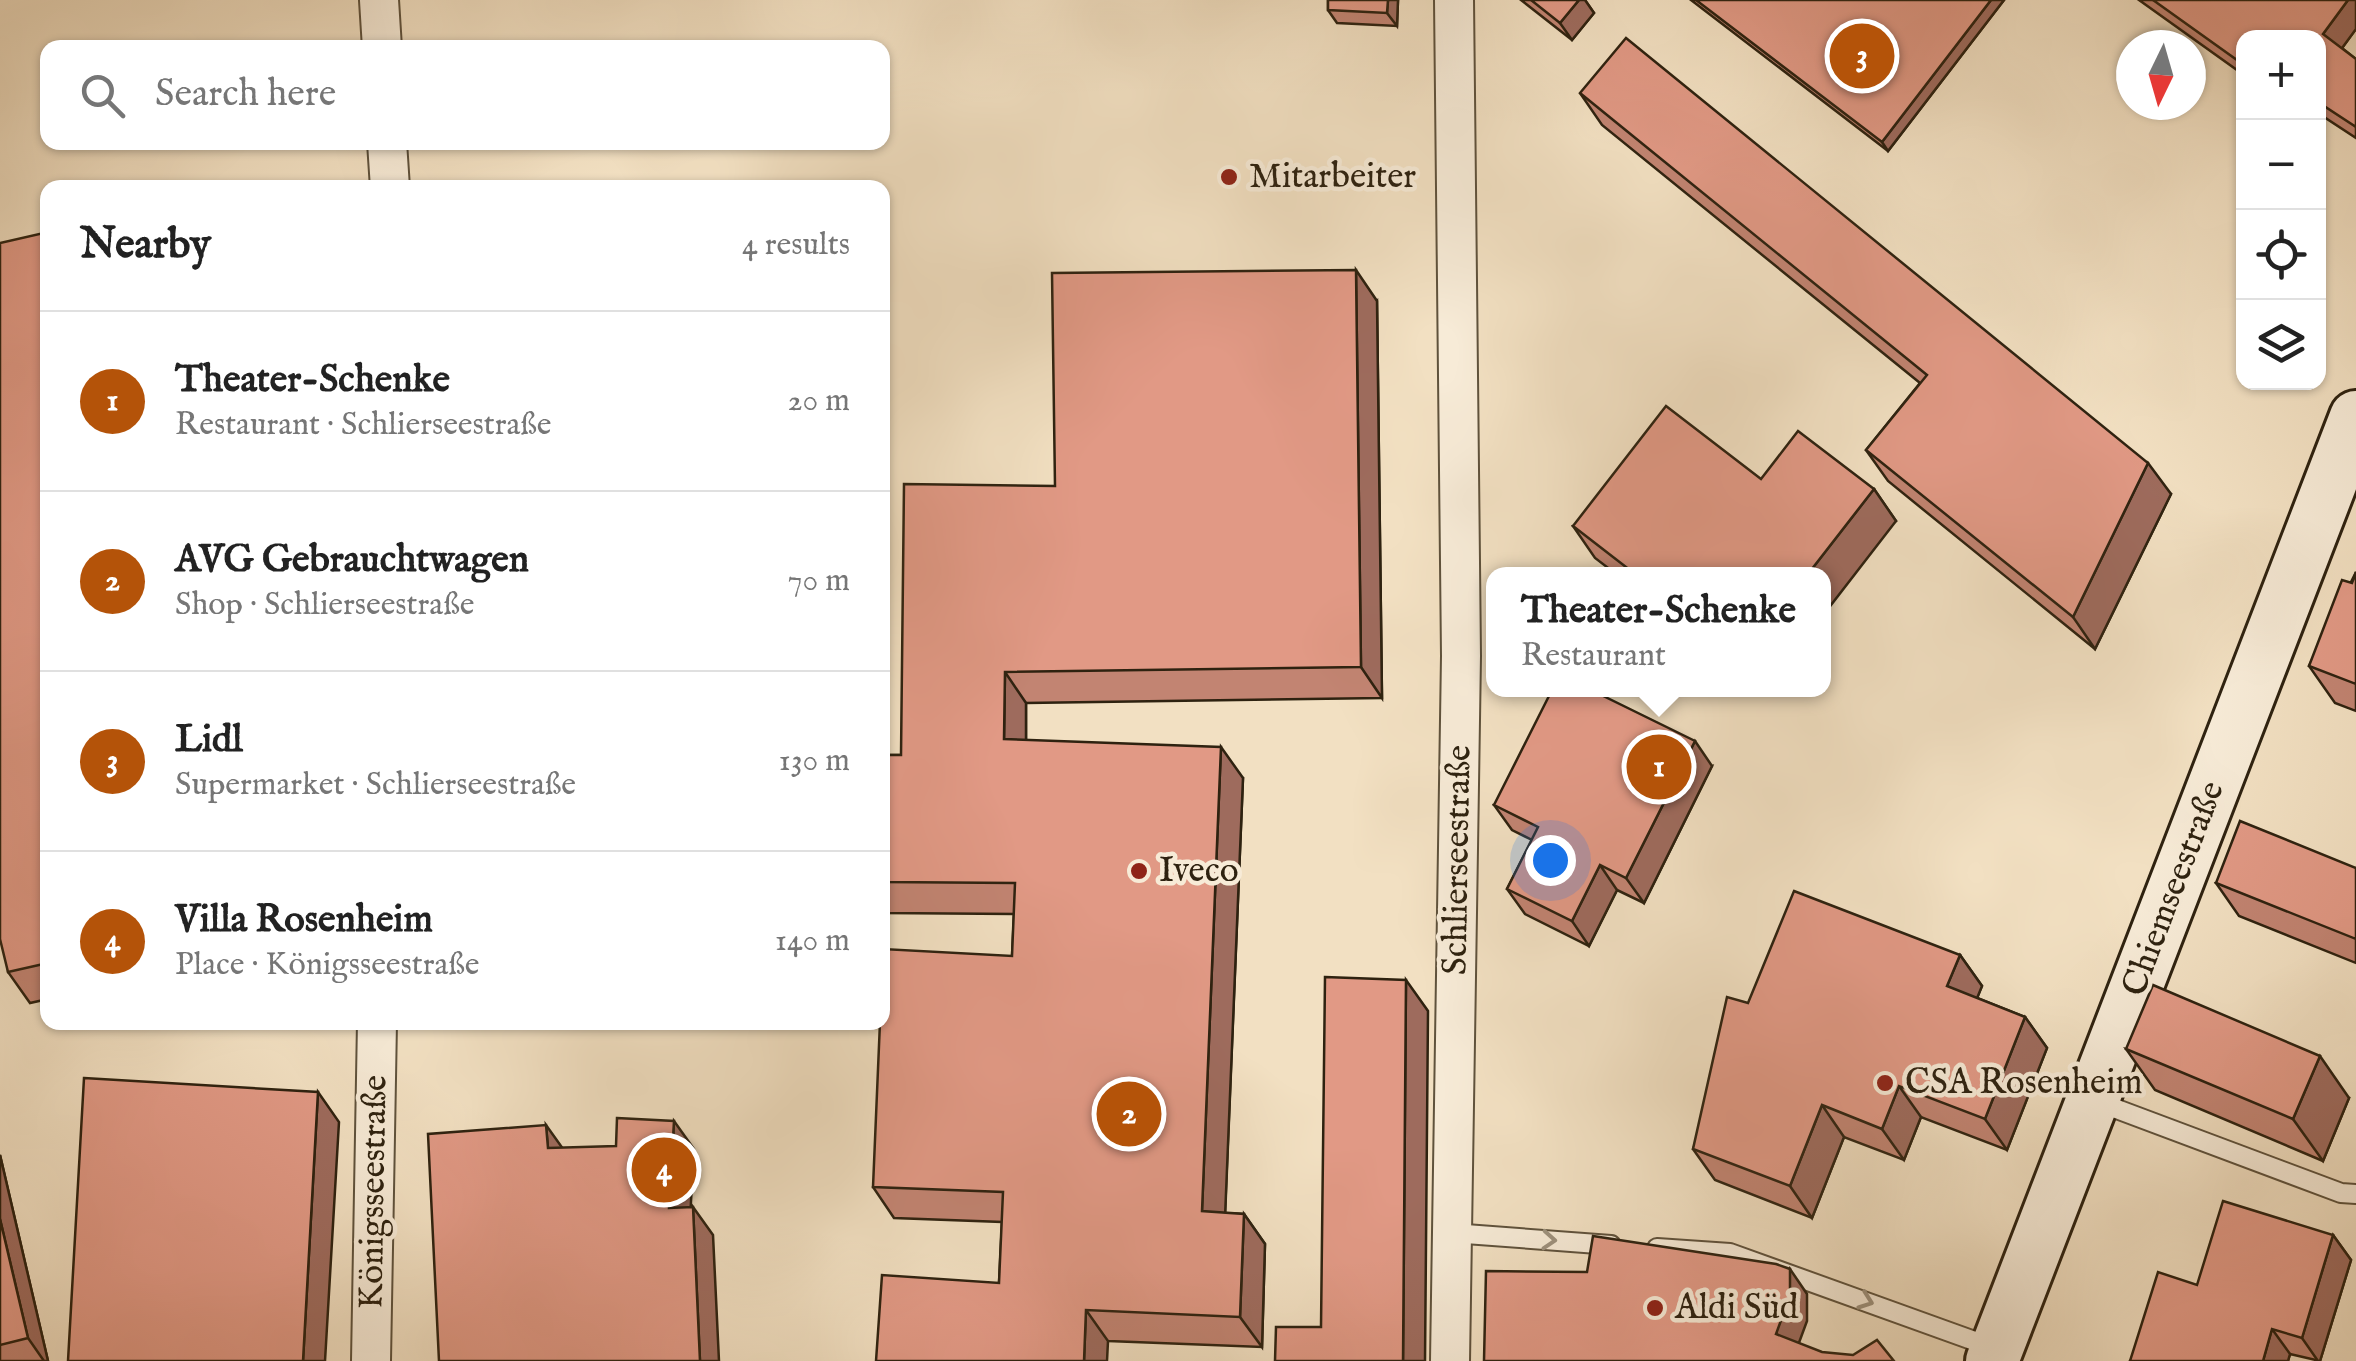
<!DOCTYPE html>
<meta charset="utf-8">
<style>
body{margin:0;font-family:"IM FELL English",serif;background:#f2f2f2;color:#222}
.controls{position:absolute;right:30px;top:30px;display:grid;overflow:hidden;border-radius:20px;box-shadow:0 2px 8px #0004}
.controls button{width:90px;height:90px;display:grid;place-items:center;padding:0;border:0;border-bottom:2px solid #e0e0e0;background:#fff;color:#222;font:50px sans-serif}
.compass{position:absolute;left:2116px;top:30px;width:90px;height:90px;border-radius:50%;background:#fff;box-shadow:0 2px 8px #0004;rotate:185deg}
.you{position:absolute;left:1550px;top:860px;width:35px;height:35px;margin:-25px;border:8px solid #fff;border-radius:50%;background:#1a73e8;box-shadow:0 0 0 15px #1a73e833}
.badge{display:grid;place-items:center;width:65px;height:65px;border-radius:50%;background:#b45309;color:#fff;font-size:32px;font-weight:700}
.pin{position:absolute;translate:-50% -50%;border:5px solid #fff;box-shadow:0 2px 10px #0006}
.popup{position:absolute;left:1486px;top:567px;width:345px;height:130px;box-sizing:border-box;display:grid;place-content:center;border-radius:20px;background:#fff;filter:drop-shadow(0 2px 8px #0005);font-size:32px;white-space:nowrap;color:#767676}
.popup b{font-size:38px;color:#222}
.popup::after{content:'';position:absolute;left:50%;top:100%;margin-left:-20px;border:20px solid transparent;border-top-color:#fff}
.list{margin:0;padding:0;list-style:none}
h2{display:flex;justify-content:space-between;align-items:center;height:130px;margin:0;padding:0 40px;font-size:42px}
h2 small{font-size:32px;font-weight:400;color:#767676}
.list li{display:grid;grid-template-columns:65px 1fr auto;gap:30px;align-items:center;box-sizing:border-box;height:180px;padding:0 40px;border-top:2px solid #e0e0e0}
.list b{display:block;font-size:38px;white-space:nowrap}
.list p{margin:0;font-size:32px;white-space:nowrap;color:#767676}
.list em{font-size:32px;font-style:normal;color:#767676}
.icon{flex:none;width:55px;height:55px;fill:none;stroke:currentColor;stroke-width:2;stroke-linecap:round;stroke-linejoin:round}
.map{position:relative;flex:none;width:2356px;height:1361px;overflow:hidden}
.search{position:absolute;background:#fff;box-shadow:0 2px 8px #0004;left:40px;top:40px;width:850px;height:110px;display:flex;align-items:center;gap:25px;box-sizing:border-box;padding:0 35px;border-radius:20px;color:#767676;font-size:38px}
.panel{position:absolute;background:#fff;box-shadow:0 2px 8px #0004;left:40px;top:180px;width:850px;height:850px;border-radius:20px}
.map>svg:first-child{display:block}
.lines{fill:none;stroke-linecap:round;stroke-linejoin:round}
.service-casing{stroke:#5f523c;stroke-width:22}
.minor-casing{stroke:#5f523c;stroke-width:42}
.secondary-casing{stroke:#2e2210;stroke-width:58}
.service{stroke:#f7ebd7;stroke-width:18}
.minor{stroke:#f7ebd7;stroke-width:38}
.secondary{stroke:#f7ebd7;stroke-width:52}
.wall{fill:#c28472;stroke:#2e2210;stroke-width:2.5}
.shaded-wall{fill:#9e6b5d;stroke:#2e2210;stroke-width:2.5}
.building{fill:#e19985;stroke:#2e2210;stroke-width:2.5}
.oneway{stroke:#9d917d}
.poi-dot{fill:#8f2418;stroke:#f7ebd7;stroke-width:4}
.labels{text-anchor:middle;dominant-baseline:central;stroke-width:9;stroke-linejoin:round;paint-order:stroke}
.poi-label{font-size:35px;fill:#2e2210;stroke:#f7ebd7;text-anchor:start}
.street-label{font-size:35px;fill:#2e2210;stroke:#f7ebd7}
</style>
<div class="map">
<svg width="2356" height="1361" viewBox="0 0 2356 1361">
<rect width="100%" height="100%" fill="#f2e0c2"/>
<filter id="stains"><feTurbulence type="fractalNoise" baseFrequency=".002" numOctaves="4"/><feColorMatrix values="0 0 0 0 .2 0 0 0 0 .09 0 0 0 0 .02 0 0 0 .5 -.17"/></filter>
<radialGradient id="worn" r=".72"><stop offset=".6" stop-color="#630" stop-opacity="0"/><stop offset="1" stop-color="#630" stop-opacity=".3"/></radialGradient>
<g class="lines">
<defs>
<g id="service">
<path d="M 2098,1102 L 2341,1193 L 2356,1194"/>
<path d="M 1452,1233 L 1611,1245"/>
<path d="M 1657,1248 L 1730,1253 L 1994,1348"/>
</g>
<g id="minor">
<path d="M 379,0 L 382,48"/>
<path d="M 387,142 L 390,188"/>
<path d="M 371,1361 L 377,1022"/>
<path d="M 1450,1361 L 1461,656 L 1454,0"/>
</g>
<path id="secondary" d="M 1992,1361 L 2356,417"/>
</defs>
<use href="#service" class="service-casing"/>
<use href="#minor" class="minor-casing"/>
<use href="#secondary" class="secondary-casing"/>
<use href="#service" class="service"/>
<use href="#minor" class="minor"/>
<use href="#secondary" class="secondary"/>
</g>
<g class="wall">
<path d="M 1328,0 L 1398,0 L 1397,26 L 1337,23 L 1328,10 Z"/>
<path d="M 1521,0 L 1585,0 L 1594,13 L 1572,40 Z"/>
<path d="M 1691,0 L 2004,0 L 1888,151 Z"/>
<path d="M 2139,0 L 2356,0 L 2356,29 L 2342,48 L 2356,59 L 2356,138 L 2318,113 L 2318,38 L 2244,38 L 2244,75 Z"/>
<path d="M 1580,93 L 2171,494 L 2095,649 L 1888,481 L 1866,450 L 1920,383 L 1602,125 Z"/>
<path d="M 48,232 L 48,999 L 30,1003 L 8,972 Z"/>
<path d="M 1377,301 L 1382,698 L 1026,703 L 1026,740 L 1243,778 L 1225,1213 L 1244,1214 L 1265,1244 L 1262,1347 L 1108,1341 L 999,1283 L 1002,1222 L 894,1218 L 873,1187 L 1012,956 L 1014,914 L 882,913 L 882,755 L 901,755 Z"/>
<path d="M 1761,479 L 1874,489 L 1896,521 L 1824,574 L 1616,574 L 1595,558 L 1573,526 Z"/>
<path d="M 2356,572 L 2356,711 L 2335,703 L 2309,666 Z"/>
<path d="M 1712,766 L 1644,903 L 1617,890 L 1589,946 L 1525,914 L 1507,889 L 1532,840 L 1512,830 L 1494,805 Z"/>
<path d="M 2356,868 L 2356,963 L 2239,916 L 2216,883 Z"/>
<path d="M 1960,955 L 1982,986 L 1977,998 L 2025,1017 L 2047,1048 L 2007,1150 L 1921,1117 L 1904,1160 L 1844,1137 L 1812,1218 L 1715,1180 L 1693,1149 L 1748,1003 Z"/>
<path d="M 2126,1049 L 2349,1098 L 2323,1161 L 2155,1090 Z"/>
<path d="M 0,1155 L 48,1361 L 0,1361 Z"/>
<path d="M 2333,1235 L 2351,1260 L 2320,1361 L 2290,1354 L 2288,1361 L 2130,1361 L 2197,1285 Z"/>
</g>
<g class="shaded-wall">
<path d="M 1388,0 L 1398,0 L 1397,26 L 1387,13 Z"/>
<path d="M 1579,0 L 1585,0 L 1594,13 L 1572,40 L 1560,23 Z"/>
<path d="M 1991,0 L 2004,0 L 1888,151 L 1882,142 Z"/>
<path d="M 2348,0 L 2356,0 L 2356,29 L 2337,55 L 2323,34 Z"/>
<path d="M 1356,270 L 1377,301 L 1382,698 L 1361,667 Z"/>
<path d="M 2148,463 L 2171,494 L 2095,649 L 2073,617 Z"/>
<path d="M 1874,489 L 1896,521 L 1824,614 L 1824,574 L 1808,574 Z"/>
<path d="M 1005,672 L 1026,703 L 1026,770 L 1004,739 Z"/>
<path d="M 1695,741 L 1712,766 L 1644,903 L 1626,878 Z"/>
<path d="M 1221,747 L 1243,778 L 1224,1242 L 1202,1211 Z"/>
<path d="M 1600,865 L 1617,890 L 1589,946 L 1572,921 Z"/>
<path d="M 1960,955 L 1982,986 L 1969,1018 L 1947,986 Z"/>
<path d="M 1406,980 L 1428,1011 L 1425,1361 L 1403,1361 Z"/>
<path d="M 2025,1017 L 2047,1048 L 2007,1150 L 1985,1119 Z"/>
<path d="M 2320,1056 L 2349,1098 L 2323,1161 L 2293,1119 Z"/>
<path d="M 1899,1086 L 1921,1117 L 1904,1160 L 1882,1129 Z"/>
<path d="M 318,1092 L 339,1122 L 325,1361 L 303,1361 Z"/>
<path d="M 1822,1105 L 1844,1137 L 1812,1218 L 1790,1186 Z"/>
<path d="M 674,1121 L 694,1149 L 689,1236 L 669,1208 Z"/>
<path d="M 546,1125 L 566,1153 L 548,1148 Z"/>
<path d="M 0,1155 L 48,1361 L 44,1361 L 28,1338 L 0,1219 Z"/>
<path d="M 693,1207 L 713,1235 L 719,1361 L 700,1361 Z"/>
<path d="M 1244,1214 L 1265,1244 L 1262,1347 L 1240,1317 Z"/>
<path d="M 2333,1235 L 2351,1260 L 2320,1361 L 2318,1361 L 2302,1338 Z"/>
<path d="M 1790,1269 L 1807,1294 L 1807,1321 L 1793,1359 L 1776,1334 Z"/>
<path d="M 1086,1310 L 1108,1341 L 1107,1361 L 1084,1361 Z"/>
<path d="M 2272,1329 L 2290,1354 L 2288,1361 L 2263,1361 Z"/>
</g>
<g class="building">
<path d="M 1328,0 L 1388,0 L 1387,13 L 1328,10 Z"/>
<path d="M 1531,0 L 1579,0 L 1560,23 Z"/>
<path d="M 1696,0 L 1991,0 L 1882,142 Z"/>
<path d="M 2153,0 L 2348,0 L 2323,34 L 2356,59 L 2356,127 L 2318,102 L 2318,38 L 2244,38 L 2244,65 Z"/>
<path d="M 1626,38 L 2148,463 L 2073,617 L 1866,450 L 1927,375 L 1580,93 Z"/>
<path d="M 48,232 L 48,963 L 8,972 L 0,939 L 0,243 Z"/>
<path d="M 1356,270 L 1361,667 L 1005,672 L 1004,739 L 1221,747 L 1202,1211 L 1244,1214 L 1240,1317 L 1086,1310 L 1084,1361 L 876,1361 L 882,1275 L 999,1283 L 1003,1192 L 873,1187 L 880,1022 L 882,1022 L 883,949 L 1012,956 L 1015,883 L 882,882 L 882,755 L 901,755 L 904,484 L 1055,486 L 1052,273 Z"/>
<path d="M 1666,406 L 1761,479 L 1798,431 L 1874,489 L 1808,574 L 1635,574 L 1573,526 Z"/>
<path d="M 2356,572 L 2356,684 L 2309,666 L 2342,580 L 2352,583 Z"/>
<path d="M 1552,690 L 1591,690 L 1695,741 L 1626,878 L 1600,865 L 1572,921 L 1507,889 L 1538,827 L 1494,805 Z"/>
<path d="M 2240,821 L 2356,868 L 2356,939 L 2216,883 Z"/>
<path d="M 1794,891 L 1960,955 L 1947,986 L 2025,1017 L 1985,1119 L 1899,1086 L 1882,1129 L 1822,1105 L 1790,1186 L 1693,1149 L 1727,997 L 1748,1003 Z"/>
<path d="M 1325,977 L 1406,980 L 1403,1361 L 1275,1361 L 1276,1327 L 1321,1327 Z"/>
<path d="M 2153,985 L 2320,1056 L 2293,1119 L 2126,1049 Z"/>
<path d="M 84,1078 L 318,1092 L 303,1361 L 68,1361 Z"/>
<path d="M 617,1118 L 674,1121 L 669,1208 L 693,1207 L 700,1361 L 439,1361 L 428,1134 L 546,1125 L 548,1148 L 616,1146 Z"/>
<path d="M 2223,1201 L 2333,1235 L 2302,1338 L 2272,1329 L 2263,1361 L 2130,1361 L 2158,1272 L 2197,1285 Z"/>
<path d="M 0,1219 L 28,1338 L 0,1345 Z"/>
<path d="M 1593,1236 L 1776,1264 L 1790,1269 L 1790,1296 L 1776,1334 L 1822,1352 L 1853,1355 L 1877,1340 L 1894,1361 L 1484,1361 L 1486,1271 L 1587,1272 Z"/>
</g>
<defs><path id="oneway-chevron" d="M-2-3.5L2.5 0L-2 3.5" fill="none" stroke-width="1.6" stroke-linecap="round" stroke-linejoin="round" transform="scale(2.5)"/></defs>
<g class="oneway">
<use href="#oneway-chevron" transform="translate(1549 1240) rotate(4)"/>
<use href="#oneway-chevron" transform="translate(1866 1301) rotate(20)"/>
</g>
<g class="poi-dot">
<circle cx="1229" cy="177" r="10"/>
<circle cx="1139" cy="871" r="10"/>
<circle cx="1885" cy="1083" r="10"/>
<circle cx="1655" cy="1308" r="10"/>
</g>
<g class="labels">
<g class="poi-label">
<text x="1249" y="177">Mitarbeiter</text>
<text x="1159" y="871">Iveco</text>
<text x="1905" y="1083">CSA Rosenheim</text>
<text x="1675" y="1308">Aldi Süd</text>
</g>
<g class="street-label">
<text transform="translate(1458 860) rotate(-89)">Schlierseestraße</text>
<text transform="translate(2174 889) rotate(-69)">Chiemseestraße</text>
<text transform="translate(374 1192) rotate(-89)">Königsseestraße</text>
</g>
</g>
<rect width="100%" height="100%" filter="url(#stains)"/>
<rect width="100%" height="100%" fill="url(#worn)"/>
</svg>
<div class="controls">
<button>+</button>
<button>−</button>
<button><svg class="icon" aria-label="locate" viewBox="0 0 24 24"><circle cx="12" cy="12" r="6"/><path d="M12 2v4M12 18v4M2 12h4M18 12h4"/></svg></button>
<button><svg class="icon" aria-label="layers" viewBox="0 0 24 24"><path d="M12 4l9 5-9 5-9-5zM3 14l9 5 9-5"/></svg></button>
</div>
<svg class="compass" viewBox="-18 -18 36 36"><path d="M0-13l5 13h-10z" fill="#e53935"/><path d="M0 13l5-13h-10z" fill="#767676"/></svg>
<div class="you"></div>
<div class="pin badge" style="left:1659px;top:767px">1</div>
<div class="popup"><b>Theater-Schenke</b>Restaurant</div>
<div class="pin badge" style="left:1129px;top:1114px">2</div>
<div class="pin badge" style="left:1862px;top:56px">3</div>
<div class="pin badge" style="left:664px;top:1170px">4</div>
<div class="search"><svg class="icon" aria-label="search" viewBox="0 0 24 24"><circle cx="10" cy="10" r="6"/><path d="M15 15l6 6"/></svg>Search here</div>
<section class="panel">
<h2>Nearby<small>4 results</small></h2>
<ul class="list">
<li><span class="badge">1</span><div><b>Theater-Schenke</b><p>Restaurant · Schlierseestraße</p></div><em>20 m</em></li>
<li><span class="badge">2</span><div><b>AVG Gebrauchtwagen</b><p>Shop · Schlierseestraße</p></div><em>70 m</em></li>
<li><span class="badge">3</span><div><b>Lidl</b><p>Supermarket · Schlierseestraße</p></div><em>130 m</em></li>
<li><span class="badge">4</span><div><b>Villa Rosenheim</b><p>Place · Königsseestraße</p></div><em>140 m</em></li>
</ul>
</section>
</div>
